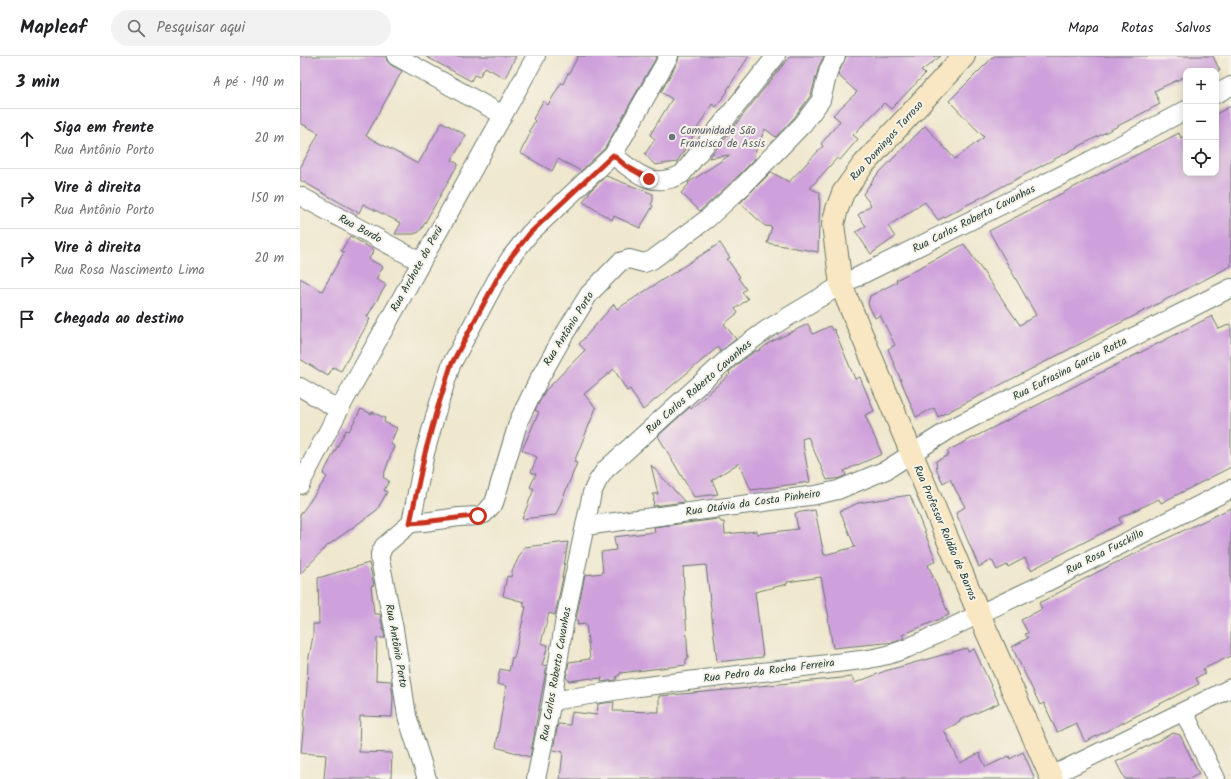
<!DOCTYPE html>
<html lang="pt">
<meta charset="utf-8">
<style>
body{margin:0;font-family:Kalam,sans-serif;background:#f2f2f2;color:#202124}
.controls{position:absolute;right:12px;top:12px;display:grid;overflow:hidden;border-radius:8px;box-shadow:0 2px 10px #0003}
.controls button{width:36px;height:36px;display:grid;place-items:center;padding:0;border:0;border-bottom:1px solid #e0e0e0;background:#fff;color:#202124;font:20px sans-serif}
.stop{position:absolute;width:12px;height:12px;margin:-9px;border:3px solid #c8321e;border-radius:50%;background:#fff}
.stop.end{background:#c8321e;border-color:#fff;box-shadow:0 1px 4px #0008}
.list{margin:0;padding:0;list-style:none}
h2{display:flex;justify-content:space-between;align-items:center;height:52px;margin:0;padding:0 16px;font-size:17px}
h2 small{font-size:13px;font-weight:400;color:#757577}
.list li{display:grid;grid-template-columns:26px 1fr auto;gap:12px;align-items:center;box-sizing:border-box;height:60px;padding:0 16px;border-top:1px solid #e0e0e0}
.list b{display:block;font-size:15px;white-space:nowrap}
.list p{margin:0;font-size:13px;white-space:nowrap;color:#757577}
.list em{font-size:13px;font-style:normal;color:#757577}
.icon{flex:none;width:22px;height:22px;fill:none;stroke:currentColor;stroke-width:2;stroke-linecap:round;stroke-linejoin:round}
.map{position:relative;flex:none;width:931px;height:723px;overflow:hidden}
header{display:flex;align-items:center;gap:24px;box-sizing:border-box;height:56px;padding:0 20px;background:#fff;border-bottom:1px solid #e0e0e0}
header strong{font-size:19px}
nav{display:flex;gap:22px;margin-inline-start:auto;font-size:14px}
.search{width:280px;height:36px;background:#f2f2f2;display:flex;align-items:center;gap:10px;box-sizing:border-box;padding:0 14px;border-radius:22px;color:#757577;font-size:15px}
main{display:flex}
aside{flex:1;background:#fff}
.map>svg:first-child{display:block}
.building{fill:#cfa1dc}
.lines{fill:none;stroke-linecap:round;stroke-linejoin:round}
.street-casing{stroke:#68786a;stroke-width:20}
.secondary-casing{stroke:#68786a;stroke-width:24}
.street{stroke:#fff;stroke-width:18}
.secondary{stroke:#f9e7c3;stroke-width:22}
.route{stroke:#c8321e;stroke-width:5}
.worship-dot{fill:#6b7280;stroke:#f7f3e8;stroke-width:1.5}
.labels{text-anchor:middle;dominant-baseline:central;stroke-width:4;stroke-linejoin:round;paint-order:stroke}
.worship-label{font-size:11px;fill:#5b616d;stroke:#f7f3e8;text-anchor:start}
.street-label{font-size:11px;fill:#1f3d34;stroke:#f7f3e8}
</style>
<header>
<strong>Mapleaf</strong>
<div class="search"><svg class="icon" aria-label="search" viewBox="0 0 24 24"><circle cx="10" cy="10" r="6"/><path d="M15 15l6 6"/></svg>Pesquisar aqui</div>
<nav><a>Mapa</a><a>Rotas</a><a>Salvos</a></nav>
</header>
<main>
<aside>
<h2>3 min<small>A pé · 190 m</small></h2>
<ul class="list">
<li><svg class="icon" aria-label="ahead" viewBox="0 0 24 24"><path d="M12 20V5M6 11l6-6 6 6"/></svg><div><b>Siga em frente</b><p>Rua Antônio Porto</p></div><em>20 m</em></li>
<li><svg class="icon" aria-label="right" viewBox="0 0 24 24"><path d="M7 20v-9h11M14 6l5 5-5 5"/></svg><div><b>Vire à direita</b><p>Rua Antônio Porto</p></div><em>150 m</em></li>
<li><svg class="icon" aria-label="right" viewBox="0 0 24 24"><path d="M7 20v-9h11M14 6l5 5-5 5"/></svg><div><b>Vire à direita</b><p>Rua Rosa Nascimento Lima</p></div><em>20 m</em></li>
<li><svg class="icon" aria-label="arrive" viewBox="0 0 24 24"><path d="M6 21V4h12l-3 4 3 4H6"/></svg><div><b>Chegada ao destino</b></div></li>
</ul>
</aside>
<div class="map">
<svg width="931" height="723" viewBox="0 0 931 723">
<rect width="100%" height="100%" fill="#f7f3e8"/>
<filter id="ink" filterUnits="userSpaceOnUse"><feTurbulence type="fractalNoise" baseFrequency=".025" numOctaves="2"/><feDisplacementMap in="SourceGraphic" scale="8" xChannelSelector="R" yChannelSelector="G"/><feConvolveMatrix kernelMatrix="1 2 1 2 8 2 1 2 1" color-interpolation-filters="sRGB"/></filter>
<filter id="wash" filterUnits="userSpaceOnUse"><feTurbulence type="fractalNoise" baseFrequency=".012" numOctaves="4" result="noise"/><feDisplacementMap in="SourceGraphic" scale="16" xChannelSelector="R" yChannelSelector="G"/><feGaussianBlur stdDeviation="0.9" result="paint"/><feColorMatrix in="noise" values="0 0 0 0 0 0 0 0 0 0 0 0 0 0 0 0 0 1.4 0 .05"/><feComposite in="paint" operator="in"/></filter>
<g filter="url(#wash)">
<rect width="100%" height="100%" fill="#efe7ce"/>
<g id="blocks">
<g class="building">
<path d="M 0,0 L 86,0 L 87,5 L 91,9 L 102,15 L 66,80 L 118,108 L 142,66 L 166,79 L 152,104 L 158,108 L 122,172 L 119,176 L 114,178 L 95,178 L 101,167 L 63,148 L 59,157 L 0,124 L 0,112 L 19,77 L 0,67 Z"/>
<path d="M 125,0 L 216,0 L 205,22 L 185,11 L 179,21 L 174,19 L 171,25 Z"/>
<path d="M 278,0 L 357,0 L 305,92 L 281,115 L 258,103 L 252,115 L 220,97 L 231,76 L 229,75 L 235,65 L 233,63 L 243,45 L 248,49 L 261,27 L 263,28 L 268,17 L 269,18 Z"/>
<path d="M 379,0 L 449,0 L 427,34 L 428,35 L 416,51 L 412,48 L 377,106 L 355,109 L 345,98 L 355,83 L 350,79 L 372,43 L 361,36 L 378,5 Z"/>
<path d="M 490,0 L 524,0 L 519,10 L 511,39 L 495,61 L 476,81 L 465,73 L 453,101 L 455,103 L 437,121 L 400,155 L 381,137 L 389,128 L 388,127 L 430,99 L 409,102 Z"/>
<path d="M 546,0 L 641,0 L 621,15 L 625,18 L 591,53 L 584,47 L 553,79 L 558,83 L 540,104 L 537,102 L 510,132 L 520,137 L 518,196 L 467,187 L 472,171 L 465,170 L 440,147 L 471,116 L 489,126 L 523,90 L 521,88 L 540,65 L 533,59 L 557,36 L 538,19 Z"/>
<path d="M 694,0 L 913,0 L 920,15 L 886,15 L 886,20 L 854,35 L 860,48 L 638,164 L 625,146 L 588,170 L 595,181 L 571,198 L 556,176 L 566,170 L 558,159 L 571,149 L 563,138 L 576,120 L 625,70 L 655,103 L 684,81 L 649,45 Z"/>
<path d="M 931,50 L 931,210 L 638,361 L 634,352 L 616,361 L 588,293 L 595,289 L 580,259 L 575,262 L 568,248 L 570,240 L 597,226 L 596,224 L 664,188 L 720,269 L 736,259 L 689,175 L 879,77 L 881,82 L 886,79 L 886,117 L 916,117 L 916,58 Z"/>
<path d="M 306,120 L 353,138 L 353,145 L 351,148 L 353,150 L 340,172 L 314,160 L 312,164 L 283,146 L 291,134 Z"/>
<path d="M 50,180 L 74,194 L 69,203 L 83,211 L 76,223 L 86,229 L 67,261 L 70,263 L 41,315 L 33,311 L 28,320 L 0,303 L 0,222 L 22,235 L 44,196 L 41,195 Z"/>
<path d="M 420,187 L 430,202 L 427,203 L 440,221 L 438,222 L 446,233 L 442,236 L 448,243 L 435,253 L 438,257 L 424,268 L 436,283 L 420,296 L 418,291 L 343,354 L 330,333 L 327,335 L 314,313 L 284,338 L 296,352 L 274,406 L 277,407 L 256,459 L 222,463 L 234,433 L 230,431 L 236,418 L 231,416 L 237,401 L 222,394 L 239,356 L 235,354 L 245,335 L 285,294 L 279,288 L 314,248 L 317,253 Z"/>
<path d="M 912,260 L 919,273 L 931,268 L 931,411 L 861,447 L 859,443 L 819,462 L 821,467 L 731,514 L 725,502 L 708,511 L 707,509 L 697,514 L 692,504 L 679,511 L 656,457 L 665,451 L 650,423 L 643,427 L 637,414 L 636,405 L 649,399 L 647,395 Z"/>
<path d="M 508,268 L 513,278 L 530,270 L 532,274 L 534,273 L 555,323 L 560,321 L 574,355 L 565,359 L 582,398 L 544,415 L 546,419 L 540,422 L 527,424 L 508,381 L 502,383 L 510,426 L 451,434 L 439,407 L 412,424 L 418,438 L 394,441 L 358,380 L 390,351 L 391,353 L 421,326 L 430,318 L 429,316 L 440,306 L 454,296 L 460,294 L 469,287 Z"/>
<path d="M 61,353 L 72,358 L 72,356 L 85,362 L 84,366 L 97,372 L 90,388 L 94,390 L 83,421 L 89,425 L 84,434 L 87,436 L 77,454 L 27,490 L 0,518 L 0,459 L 27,421 L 23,418 L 46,374 L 49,375 Z"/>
<path d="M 351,409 L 385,446 L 353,450 L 354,441 L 352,438 L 358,438 Z"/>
<path d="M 610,439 L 636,505 L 628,509 L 649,559 L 602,579 L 604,582 L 595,586 L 533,592 L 528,563 L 529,562 L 521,521 L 487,526 L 487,528 L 455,536 L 463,601 L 417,606 L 406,509 L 383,511 L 388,603 L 386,603 L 386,609 L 320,617 L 320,619 L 317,620 L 316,624 L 301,626 L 302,622 L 292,623 L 292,622 L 269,625 L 266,621 L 269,606 L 290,603 L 286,568 L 277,569 L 278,565 L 276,564 L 285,519 L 303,517 L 301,496 L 316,494 L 314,481 L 355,476 L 354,471 L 419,463 L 421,466 L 424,466 L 425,478 L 457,475 L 457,478 L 498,473 L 495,457 L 515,454 L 524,499 L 555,491 L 540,455 L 558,447 Z"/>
<path d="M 931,452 L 931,600 L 903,613 L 905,617 L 896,622 L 899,628 L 785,686 L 776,667 L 757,676 L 744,647 L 740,649 L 712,591 L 728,582 L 725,578 L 728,577 L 721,564 L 742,553 L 739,547 L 811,509 Z"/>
<path d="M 268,486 L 262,522 L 263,521 L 255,559 L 249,557 L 241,587 L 248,589 L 242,610 L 247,609 L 230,701 L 196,691 L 206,630 L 197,628 L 200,613 L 209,615 L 212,601 L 214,602 L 226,551 L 224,551 L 224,546 L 203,540 L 207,520 L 211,521 L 212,515 L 224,491 Z"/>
<path d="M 69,507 L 74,529 L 71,530 L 74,558 L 80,558 L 85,582 L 77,582 L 76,624 L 91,625 L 93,641 L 92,661 L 60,660 L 59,696 L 92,697 L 91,723 L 24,723 L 26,699 L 1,697 L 7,632 L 8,606 L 13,580 L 13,568 L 19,568 L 18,522 Z"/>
<path d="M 667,592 L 668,596 L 674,593 L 699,647 L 660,664 L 660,666 L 644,674 L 660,707 L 679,697 L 686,711 L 709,700 L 710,703 L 723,696 L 735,723 L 260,723 L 263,696 L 253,694 L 258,668 L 270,669 L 272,656 L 297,659 L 298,648 L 314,646 L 313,655 L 359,656 L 359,640 L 450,632 L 449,631 L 552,621 L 555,627 L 585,615 Z"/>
<path d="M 873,677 L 880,679 L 899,718 L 889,723 L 825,723 L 816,706 Z"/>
</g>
</g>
</g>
<g filter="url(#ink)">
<use href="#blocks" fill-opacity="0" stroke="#68786a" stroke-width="1"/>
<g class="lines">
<defs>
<g id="street">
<path d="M 96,0 L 203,59"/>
<path d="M 369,0 L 313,99 C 336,117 353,134 382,118 L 476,0"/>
<path d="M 916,38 L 931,30"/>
<path d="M 0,140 L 121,206"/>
<path d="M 0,331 L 39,354"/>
<path d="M 0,429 L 39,354 L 236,0"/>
<path d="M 111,467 L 124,466 L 159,461 L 178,460 L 184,458 L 194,447 L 219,364 L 239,323 L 265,277 L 289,238 L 320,206 L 329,203 L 344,207 L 352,204 L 407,163 L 444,129 L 503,68 L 521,44 L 529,13 L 536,0"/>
<path d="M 285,470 L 516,439 L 538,434 L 586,414 L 652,372 L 931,232"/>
<path d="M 252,645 L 338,631 L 569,603 L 588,599 L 608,592 L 745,527 L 931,433"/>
<path d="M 884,656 L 916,723"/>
<path d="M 751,720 L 931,632"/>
<path d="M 127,723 L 107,660 L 94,573 L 80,504 L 80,498 L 84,490 L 111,467 L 125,397 L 136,357 L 151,309 L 197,223 L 211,201 L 230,177 L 313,99"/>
<path d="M 236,723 L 252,645 L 264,568 L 292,437 L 297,426 L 305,414 L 433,298 L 466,274 L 541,229 L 780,110 L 886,54"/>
</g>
<path id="secondary" d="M 664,0 L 563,109 L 543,137 L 537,153 L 533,168 L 541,229 L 679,558 L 752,723"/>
</defs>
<use href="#street" class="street-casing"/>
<use href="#secondary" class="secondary-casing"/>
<use href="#street" class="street"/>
<use href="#secondary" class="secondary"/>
</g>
</g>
<g class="lines" filter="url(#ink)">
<path class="route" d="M 178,460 C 155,461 133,466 110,467 L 125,397 L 136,357 L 151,309 L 197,223 L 211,201 L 230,177 L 313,99 L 326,110 L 349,123"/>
</g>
<circle class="worship-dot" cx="372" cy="81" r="4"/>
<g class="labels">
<g class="worship-label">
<text x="380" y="75">Comunidade São<tspan x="380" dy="13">Francisco de Assis</tspan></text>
</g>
<g class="street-label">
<text transform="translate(587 85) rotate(-48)">Rua Domingos Tarroso</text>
<text transform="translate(674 163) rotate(-27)">Rua Carlos Roberto Cavanhas</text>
<text transform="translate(60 173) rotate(28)">Rua Bordo</text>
<text transform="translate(117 213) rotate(-61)">Rua Archote do Perú</text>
<text transform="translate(269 273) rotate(-58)">Rua Antônio Porto</text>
<text transform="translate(770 313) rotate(-27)">Rua Eufrasina Garcia Rotta</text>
<text transform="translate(399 331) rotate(-41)">Rua Carlos Roberto Cavanhas</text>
<text transform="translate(453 447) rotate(-8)">Rua Otávia da Costa Pinheiro</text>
<text transform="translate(645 477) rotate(67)">Rua Professor Roldão de Barros</text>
<text transform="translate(805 496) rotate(-27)">Rua Rosa Fusckillo</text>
<text transform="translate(96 590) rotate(80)">Rua Antônio Porto</text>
<text transform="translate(469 615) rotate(-7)">Rua Pedro da Rocha Ferreira</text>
<text transform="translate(256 618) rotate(-80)">Rua Carlos Roberto Cavanhas</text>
</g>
</g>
</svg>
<div class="controls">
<button>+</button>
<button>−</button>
<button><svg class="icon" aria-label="locate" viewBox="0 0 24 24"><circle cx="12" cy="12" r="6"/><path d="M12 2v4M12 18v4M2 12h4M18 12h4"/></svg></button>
</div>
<div class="stop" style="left:178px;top:460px"></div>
<div class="stop end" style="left:349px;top:123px"></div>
</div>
</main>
